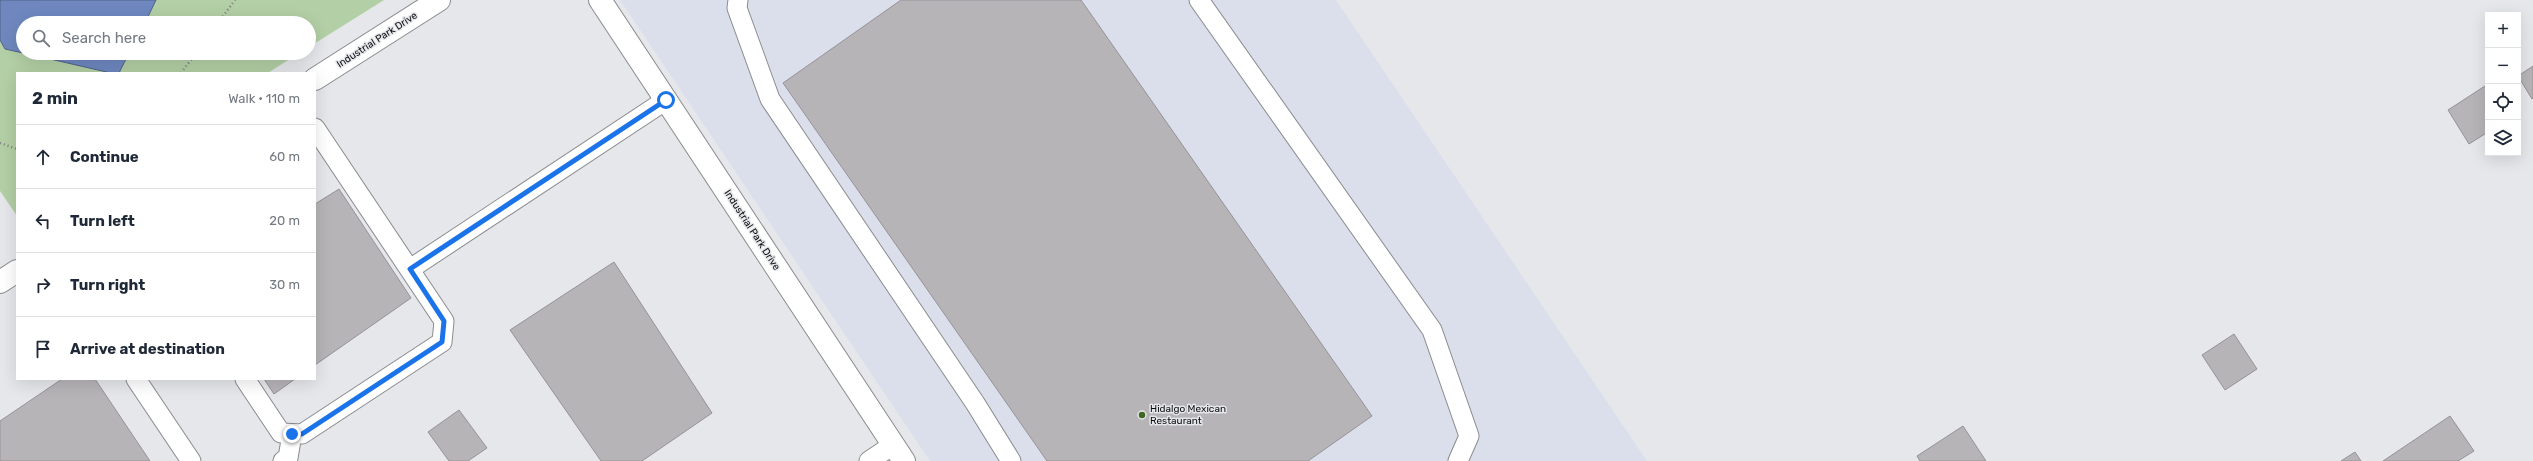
<!DOCTYPE html>
<meta charset="utf-8">
<style>
body{margin:0;font-family:Rubik,sans-serif;background:#f6f6f7;color:#1f2937}
.controls{position:absolute;right:12px;top:12px;display:grid;overflow:hidden;border-radius:0px;box-shadow:0 4px 16px #0002}
.controls button{width:36px;height:36px;display:grid;place-items:center;padding:0;border:0;border-bottom:1px solid #e0e1e3;background:#fff;color:#1f2937;font:20px sans-serif}
.stop{position:absolute;width:12px;height:12px;margin:-9px;border:3px solid #1a73e8;border-radius:50%;background:#fff}
.stop.end{background:#1a73e8;border-color:#fff;box-shadow:0 1px 4px #0008}
.list{margin:0;padding:0;list-style:none}
h2{display:flex;justify-content:space-between;align-items:center;height:52px;margin:0;padding:0 16px;font-size:17px}
h2 small{font-size:13px;font-weight:400;color:#747a83}
.list li{display:grid;grid-template-columns:26px 1fr auto;gap:12px;align-items:center;box-sizing:border-box;height:64px;padding:0 16px;border-top:1px solid #e0e1e3}
.list b{display:block;font-size:15px;white-space:nowrap}
.list em{font-size:13px;font-style:normal;color:#747a83}
.icon{flex:none;width:22px;height:22px;fill:none;stroke:currentColor;stroke-width:2;stroke-linecap:round;stroke-linejoin:round}
.map{position:relative;flex:none;width:2533px;height:461px;overflow:hidden}
.search{position:absolute;background:#fff;box-shadow:0 4px 16px #0002;left:16px;top:16px;width:300px;height:44px;display:flex;align-items:center;gap:10px;box-sizing:border-box;padding:0 14px;border-radius:22px;color:#747a83;font-size:15px}
.panel{position:absolute;background:#fff;box-shadow:0 4px 16px #0002;left:16px;top:72px;width:300px;height:308px;border-radius:0px}
.map>svg:first-child{display:block}
.built{fill:#dbdfeb}
.green{fill:#b3cfa5}
.water{fill:#6e88bf;stroke:#51638a}
.building{fill:#b7b4b8;stroke:#969397}
.lines{fill:none;stroke-linecap:round;stroke-linejoin:round}
.lane-casing{stroke:#8a8b8f;stroke-width:21}
.street-casing{stroke:#8a8b8f;stroke-width:24}
.path{stroke:#7d7f81;stroke-width:2.5;stroke-dasharray:1 3;stroke-linecap:butt}
.lane{stroke:#fff;stroke-width:19}
.street{stroke:#fff;stroke-width:22}
.route{stroke:#1a73e8;stroke-width:5}
.poi-dot{fill:#3e6723;stroke:#e5e7eb;stroke-width:1.5}
.labels{text-anchor:middle;dominant-baseline:central;stroke-width:3;stroke-linejoin:round;paint-order:stroke}
.street-label{font-size:10px;fill:#0d0e0f;stroke:#e5e7eb}
.poi-label{font-size:10px;fill:#0d0e0f;stroke:#e5e7eb;text-anchor:start}
</style>
<div class="map">
<svg width="2533" height="461" viewBox="0 0 2533 461">
<rect width="100%" height="100%" fill="#e5e7eb"/>
<path class="built" d="M 620,0 L 1336,0 L 1647,461 L 930,461 Z"/>
<path class="green" d="M 0,0 L 384,0 L 309,47 L 309,23 L 23,23 L 23,53 L 299,53 L 268,73 L 17,73 L 17,216 L 0,191 Z"/>
<g class="water">
<path d="M 0,0 L 156,0 L 145,23 L 23,23 L 23,53 L 5,49 L 0,40 Z"/>
<path d="M 24,53 L 129,53 L 119,73 L 111,73 Z"/>
</g>
<g class="building">
<path d="M 901,0 L 1081,0 L 1372,416 L 1308,461 L 1047,461 L 783,83 Z"/>
<path d="M 2533,66 L 2533,98 L 2532,99 L 2518,76 Z"/>
<path d="M 2488,84 L 2488,132 L 2469,144 L 2448,110 Z"/>
<path d="M 339,189 L 411,298 L 315,365 L 315,204 Z"/>
<path d="M 614,262 L 712,413 L 642,461 L 601,461 L 510,330 Z"/>
<path d="M 2234,334 L 2257,369 L 2225,390 L 2202,355 Z"/>
<path d="M 62,379 L 95,379 L 150,461 L 0,461 L 0,421 Z"/>
<path d="M 264,379 L 295,379 L 274,394 Z"/>
<path d="M 459,410 L 487,448 L 468,461 L 449,461 L 428,432 Z"/>
<path d="M 2450,416 L 2474,451 L 2458,461 L 2383,461 Z"/>
<path d="M 1963,426 L 1986,461 L 1920,461 L 1917,456 Z"/>
<path d="M 2355,452 L 2361,461 L 2341,461 Z"/>
</g>
<g class="lines">
<defs>
<g id="lane">
<path d="M 738,0 L 737,8 L 770,99 L 975,403 L 1011,461"/>
<path d="M 1199,0 L 1432,330 L 1469,436 L 1458,461"/>
<path d="M 410,269 L 666,100"/>
<path d="M 136,379 L 191,461"/>
<path d="M 245,379 L 281,433 L 302,434 L 442,342 L 444,321 L 315,128"/>
<path d="M 283,461 L 288,458 L 292,434"/>
<path d="M 869,461 L 893,445"/>
</g>
<g id="street">
<path d="M 600,0 L 904,461"/>
<path d="M 315,79 L 439,0"/>
<path d="M 0,282 L 17,271"/>
</g>
</defs>
<use href="#lane" class="lane-casing"/>
<use href="#street" class="street-casing"/>
<g class="path">
<path d="M 218,23 L 235,0"/>
<path d="M 181,73 L 196,53"/>
<path d="M 0,143 L 17,149"/>
</g>
<use href="#lane" class="lane"/>
<use href="#street" class="street"/>
</g>
<g class="lines">
<path class="route" d="M 292,434 L 302,434 L 442,342 L 444,321 L 410,269 L 666,100"/>
</g>
<circle class="poi-dot" cx="1142" cy="415" r="4"/>
<g class="labels">
<g class="street-label">
<text transform="translate(377 40) rotate(-33)">Industrial Park Drive</text>
<text transform="translate(752 230) rotate(57)">Industrial Park Drive</text>
</g>
<g class="poi-label">
<text x="1150" y="409">Hidalgo Mexican<tspan x="1150" dy="12">Restaurant</tspan></text>
</g>
</g>
</svg>
<div class="controls">
<button>+</button>
<button>−</button>
<button><svg class="icon" aria-label="locate" viewBox="0 0 24 24"><circle cx="12" cy="12" r="6"/><path d="M12 2v4M12 18v4M2 12h4M18 12h4"/></svg></button>
<button><svg class="icon" aria-label="layers" viewBox="0 0 24 24"><path d="M12 4l9 5-9 5-9-5zM3 14l9 5 9-5"/></svg></button>
</div>
<div class="stop" style="left:666px;top:100px"></div>
<div class="stop end" style="left:292px;top:434px"></div>
<div class="search"><svg class="icon" aria-label="search" viewBox="0 0 24 24"><circle cx="10" cy="10" r="6"/><path d="M15 15l6 6"/></svg>Search here</div>
<section class="panel">
<h2>2 min<small>Walk · 110 m</small></h2>
<ul class="list">
<li><svg class="icon" aria-label="ahead" viewBox="0 0 24 24"><path d="M12 20V5M6 11l6-6 6 6"/></svg><div><b>Continue</b></div><em>60 m</em></li>
<li><svg class="icon" aria-label="left" viewBox="0 0 24 24"><path d="M17 20v-9H6M10 6l-5 5 5 5"/></svg><div><b>Turn left</b></div><em>20 m</em></li>
<li><svg class="icon" aria-label="right" viewBox="0 0 24 24"><path d="M7 20v-9h11M14 6l5 5-5 5"/></svg><div><b>Turn right</b></div><em>30 m</em></li>
<li><svg class="icon" aria-label="arrive" viewBox="0 0 24 24"><path d="M6 21V4h12l-3 4 3 4H6"/></svg><div><b>Arrive at destination</b></div></li>
</ul>
</section>
</div>
